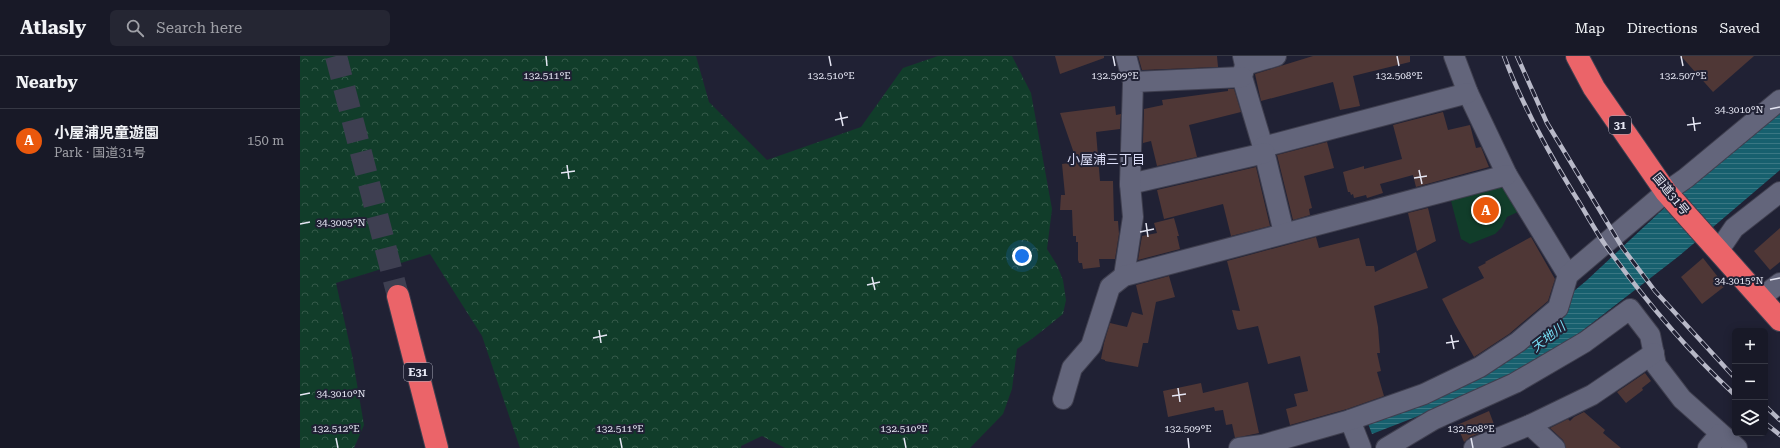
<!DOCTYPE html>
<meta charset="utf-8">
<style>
body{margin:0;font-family:"Roboto Serif","Noto Sans JP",serif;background:#252633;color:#f1f3f6}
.controls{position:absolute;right:12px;bottom:12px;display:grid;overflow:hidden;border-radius:6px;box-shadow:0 2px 10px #0003}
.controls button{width:36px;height:36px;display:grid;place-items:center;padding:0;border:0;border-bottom:1px solid #363844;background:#181927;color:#f1f3f6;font:20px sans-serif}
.you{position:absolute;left:722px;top:200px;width:14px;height:14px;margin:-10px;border:3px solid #fff;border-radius:50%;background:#1a73e8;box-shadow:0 0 0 6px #1a73e833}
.badge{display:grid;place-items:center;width:26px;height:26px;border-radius:50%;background:#ea580c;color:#fff;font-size:13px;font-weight:700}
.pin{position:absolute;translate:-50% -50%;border:2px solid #fff;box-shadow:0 1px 4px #0006}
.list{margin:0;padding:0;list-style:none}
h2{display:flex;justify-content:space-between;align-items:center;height:52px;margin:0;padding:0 16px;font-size:17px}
h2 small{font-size:13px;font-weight:400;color:#9fa0a7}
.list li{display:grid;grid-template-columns:26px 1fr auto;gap:12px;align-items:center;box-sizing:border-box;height:64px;padding:0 16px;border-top:1px solid #363844}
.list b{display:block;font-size:15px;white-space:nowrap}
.list p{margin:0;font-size:13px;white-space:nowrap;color:#9fa0a7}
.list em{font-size:13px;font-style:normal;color:#9fa0a7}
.icon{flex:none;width:22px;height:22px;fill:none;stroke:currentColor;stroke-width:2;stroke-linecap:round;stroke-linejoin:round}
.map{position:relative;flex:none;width:1480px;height:392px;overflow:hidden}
header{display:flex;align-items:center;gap:24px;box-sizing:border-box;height:56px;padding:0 20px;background:#181927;border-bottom:1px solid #363844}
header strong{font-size:19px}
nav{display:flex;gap:22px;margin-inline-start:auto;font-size:14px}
.search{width:280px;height:36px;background:#252633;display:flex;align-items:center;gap:10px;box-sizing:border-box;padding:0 14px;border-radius:6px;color:#9fa0a7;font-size:15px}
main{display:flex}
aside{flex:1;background:#181927}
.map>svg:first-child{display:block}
.forest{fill:url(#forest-crowns)}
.park{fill:#113d2a}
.water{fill:url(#water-rules)}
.building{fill:#4f3736}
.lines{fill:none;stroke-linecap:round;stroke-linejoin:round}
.highway-tunnel{stroke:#3e3f51;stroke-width:22;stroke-dasharray:22 11;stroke-linecap:butt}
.street-casing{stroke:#3f3f4f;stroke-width:22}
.highway-casing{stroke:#3f3f4f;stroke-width:24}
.street{stroke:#63657b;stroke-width:20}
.highway{stroke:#eb6469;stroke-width:22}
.rail-casing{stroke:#b8b9c8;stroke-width:4.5}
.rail{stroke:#202134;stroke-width:3;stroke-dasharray:9;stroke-linecap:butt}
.ticks{fill:none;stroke:#e5e6f3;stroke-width:1.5}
.labels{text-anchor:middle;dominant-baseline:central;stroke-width:4;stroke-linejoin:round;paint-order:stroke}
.shield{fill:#202134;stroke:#aaabba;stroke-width:1}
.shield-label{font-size:11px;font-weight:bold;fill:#e5e6f3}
.street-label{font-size:12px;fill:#e5e6f3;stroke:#202134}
.neighbourhood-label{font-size:13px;fill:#dcdef8;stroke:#202134}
.water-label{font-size:13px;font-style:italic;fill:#77dff5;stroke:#202134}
.ticks-label{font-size:10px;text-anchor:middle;fill:#e5e6f3;stroke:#202134;stroke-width:4;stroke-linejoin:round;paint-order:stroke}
</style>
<header>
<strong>Atlasly</strong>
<div class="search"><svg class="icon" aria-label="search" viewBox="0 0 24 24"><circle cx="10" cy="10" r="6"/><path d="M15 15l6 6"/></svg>Search here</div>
<nav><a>Map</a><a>Directions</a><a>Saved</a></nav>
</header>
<main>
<aside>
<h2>Nearby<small></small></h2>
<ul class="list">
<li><span class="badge">A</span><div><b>小屋浦児童遊園</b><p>Park · 国道31号</p></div><em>150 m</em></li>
</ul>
</aside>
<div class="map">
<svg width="1480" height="392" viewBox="0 0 1480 392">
<defs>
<pattern id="forest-crowns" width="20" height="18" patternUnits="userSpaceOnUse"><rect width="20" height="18" fill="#113d2a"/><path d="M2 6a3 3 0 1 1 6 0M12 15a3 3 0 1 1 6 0" fill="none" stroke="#345949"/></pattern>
<pattern id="water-rules" width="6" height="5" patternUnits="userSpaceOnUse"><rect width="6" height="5" fill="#17606e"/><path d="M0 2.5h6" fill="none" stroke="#397783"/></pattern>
</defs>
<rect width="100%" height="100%" fill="#202134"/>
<path class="forest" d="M 0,0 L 396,0 L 409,46 L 467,104 L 561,71 L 603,12 L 638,0 L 712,0 L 731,37 L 752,153 L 747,193 L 757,209 L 763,224 L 766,244 L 763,258 C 748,270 733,283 717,293 L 712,333 L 703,358 L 670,392 L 485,392 L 462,380 L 441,390 L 441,392 L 220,392 L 182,280 L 130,198 L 36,227 L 52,299 L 64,369 L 54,392 L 0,392 Z"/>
<path class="park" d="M 1202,122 L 1220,155 L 1207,161 L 1202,171 L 1195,178 L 1170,188 L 1161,183 L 1151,145 L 1146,136 Z"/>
<path class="water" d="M 1480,52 L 1480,114 L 1379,200 L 1265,288 L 1216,315 L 1139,352 L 1072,378 L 1064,357 L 1111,338 L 1227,274 L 1286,225 L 1361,155 Z"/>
<g class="building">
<path d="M 755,0 L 804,0 L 804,2 L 760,18 Z"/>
<path d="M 838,0 L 917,0 L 918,11 L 842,14 Z"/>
<path d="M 1013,0 L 1110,0 L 1110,6 L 1053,20 L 1060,50 L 1040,54 L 1033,26 L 961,45 L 955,18 Z"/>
<path d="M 1381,0 L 1454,0 L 1413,36 Z"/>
<path d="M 928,33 L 934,33 L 941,56 L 889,69 L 897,101 L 857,110 L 851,85 L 843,87 L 843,85 L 844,53 L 863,49 L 862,44 L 928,35 Z"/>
<path d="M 815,50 L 816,59 L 821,58 L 820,73 L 796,76 L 800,125 L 813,125 L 814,165 L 818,165 L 819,178 L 815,203 L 799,203 L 800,211 L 783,213 L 782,207 L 779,207 L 778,204 L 778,186 L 776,186 L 776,180 L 773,180 L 772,154 L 760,154 L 761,139 L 765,139 L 762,108 L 777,106 L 760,57 Z"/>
<path d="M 1143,56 L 1148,74 L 1170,69 L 1176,92 L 1181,91 L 1189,111 L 1116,131 L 1113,119 L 1080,128 L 1083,137 L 1067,142 L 1066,139 L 1054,142 L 1053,138 L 1051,139 L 1050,136 L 1048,136 L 1043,116 L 1064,110 L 1064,113 L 1102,103 L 1093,69 Z"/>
<path d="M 1027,86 L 1034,112 L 1004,120 L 1012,152 L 1009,153 L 1010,159 L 993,164 L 977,99 Z"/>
<path d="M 956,111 L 970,170 L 931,180 L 923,148 L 864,163 L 857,134 Z"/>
<path d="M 1128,152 L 1136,185 L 1117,195 L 1108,157 Z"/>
<path d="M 874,162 L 879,180 L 877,180 L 880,193 L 838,204 L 842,180 L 857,177 L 854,167 Z"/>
<path d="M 1480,172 L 1480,206 L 1470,214 L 1454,195 Z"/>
<path d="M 1016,181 L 1019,192 L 1059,182 L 1066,210 L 1074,210 L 1075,216 L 1116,196 L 1128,232 L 1074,250 L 1078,271 L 1080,297 L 1077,297 L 1081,315 L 1077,316 L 1084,340 L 1047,353 L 990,369 L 986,353 L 997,350 L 994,338 L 1008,335 L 1000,300 L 968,308 L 958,270 L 939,274 L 937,273 L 932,254 L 940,255 L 927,205 Z"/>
<path d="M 1231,181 L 1255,223 L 1248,245 L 1209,278 L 1174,301 L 1155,268 L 1142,243 L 1184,222 L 1178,211 L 1186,207 L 1185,206 Z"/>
<path d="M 1403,202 L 1425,230 L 1402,248 L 1381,221 Z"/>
<path d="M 869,220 L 875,241 L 856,246 L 848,287 L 843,287 L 838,311 L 805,305 L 805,304 L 801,303 L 804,287 L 810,267 L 827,271 L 832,256 L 843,259 L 836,229 Z"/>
<path d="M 1345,317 L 1351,325 L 1342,332 L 1343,334 L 1326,347 L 1317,336 Z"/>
<path d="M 948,326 L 959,377 L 935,382 L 932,368 L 926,369 L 923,354 L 915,355 L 914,351 L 868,361 L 863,335 L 901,327 L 903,337 Z"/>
<path d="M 1189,355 L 1195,371 L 1170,381 L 1164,386 L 1157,369 Z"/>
<path d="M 1284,356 L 1305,374 L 1303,377 L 1321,392 L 1266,392 L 1263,384 L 1250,372 L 1268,363 L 1270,365 L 1274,361 Z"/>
</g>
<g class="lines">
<path class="highway-tunnel" d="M 36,0 L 98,240"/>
<defs>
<g id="street">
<path d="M 826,0 L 833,26"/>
<path d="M 943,0 L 945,9 L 942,21 L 963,91 L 984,177"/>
<path d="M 1154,0 L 1168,37 L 1207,119 L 1268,219"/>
<path d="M 945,9 L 976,0"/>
<path d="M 963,91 L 1168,37"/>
<path d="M 830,128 L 965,97"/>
<path d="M 1419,194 L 1434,172 L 1480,136"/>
<path d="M 824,220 L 833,161 L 830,128 L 833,26 L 942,21"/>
<path d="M 1460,242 L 1480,227"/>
<path d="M 763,343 L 772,312 L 791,290 L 810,231 L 824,220 L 1207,119"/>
<path d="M 1050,364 L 1061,392"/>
<path d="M 1230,369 L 1255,392"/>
<path d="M 939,392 L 962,389 L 1050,364 L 1124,338 L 1180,311 L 1218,286 L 1258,252 L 1268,219 L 1366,136 L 1386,122 L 1480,44"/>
<path d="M 1086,392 L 1133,364 L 1215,327 L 1285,286 L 1330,253 L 1350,279 L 1356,309 L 1382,343 L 1437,392"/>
<path d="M 1174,392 L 1230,369 L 1292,339 L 1354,297"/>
<path d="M 1408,392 L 1420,378"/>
</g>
<g id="highway">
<path d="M 1277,0 L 1294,32 L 1366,136 L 1480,264"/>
<path d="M 98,240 L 137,392"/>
</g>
</defs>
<use href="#street" class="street-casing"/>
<use href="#highway" class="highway-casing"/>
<use href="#street" class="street"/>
<use href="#highway" class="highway"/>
<defs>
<g id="rail">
<path d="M 1204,0 C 1222,49 1247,94 1274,138 C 1285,155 1294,173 1306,190 C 1344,243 1388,295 1435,339"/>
<path d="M 1217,0 L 1247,67 L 1322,191 L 1355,235 L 1435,322"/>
<path d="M 1465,350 L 1480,364"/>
<path d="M 1465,367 L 1480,379"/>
</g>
</defs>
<use href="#rail" class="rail-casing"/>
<use href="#rail" class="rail"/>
</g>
<path class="ticks" d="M 246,0 L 247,10M 529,0 L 531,10M 813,0 L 815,10M 1097,0 L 1099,10M 1381,0 L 1383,10M 1470,53 L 1480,51M 540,56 L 543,70M 1393,61 L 1395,75M 535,64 L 548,61M 1387,69 L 1401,67M 267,109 L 269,123M 1119,114 L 1122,128M 261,117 L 275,115M 1114,122 L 1127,120M 846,167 L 848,181M 0,168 L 10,166M 840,176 L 854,173M 572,221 L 575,234M 1470,224 L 1480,222M 567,229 L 580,226M 299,274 L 301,287M 1151,279 L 1154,293M 293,282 L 307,279M 1146,287 L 1159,285M 878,332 L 880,346M 0,339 L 10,337M 872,340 L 886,338M 36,382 L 38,392M 320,382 L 322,392M 604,382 L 606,392M 888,382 L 889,392M 1171,382 L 1173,392"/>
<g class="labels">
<g class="shield">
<rect x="1309" y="60" width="22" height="18" rx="3"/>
<rect x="104" y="307" width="28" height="18" rx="3"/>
</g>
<g class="shield-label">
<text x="1320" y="69">31</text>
<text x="118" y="316">E31</text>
</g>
<g class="street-label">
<text transform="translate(1371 138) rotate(51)">国道31号</text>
</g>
<g class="neighbourhood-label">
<text x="806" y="103">小屋浦三丁目</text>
</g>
<g class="water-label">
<text transform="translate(1248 281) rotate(-38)">天地川</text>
</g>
</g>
<g class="ticks-label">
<text x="247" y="23">132.511°E</text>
<text x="531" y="23">132.510°E</text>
<text x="815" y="23">132.509°E</text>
<text x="1099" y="23">132.508°E</text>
<text x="1383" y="23">132.507°E</text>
<text x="1439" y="57">34.3010°N</text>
<text x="41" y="170">34.3005°N</text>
<text x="1439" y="228">34.3015°N</text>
<text x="41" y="341">34.3010°N</text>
<text x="36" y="376">132.512°E</text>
<text x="320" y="376">132.511°E</text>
<text x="604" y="376">132.510°E</text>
<text x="888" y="376">132.509°E</text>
<text x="1171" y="376">132.508°E</text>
</g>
</svg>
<div class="controls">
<button>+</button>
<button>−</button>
<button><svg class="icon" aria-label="layers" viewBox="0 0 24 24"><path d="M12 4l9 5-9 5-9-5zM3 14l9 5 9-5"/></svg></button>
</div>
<div class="you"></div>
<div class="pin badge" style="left:1186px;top:154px">A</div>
</div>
</main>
